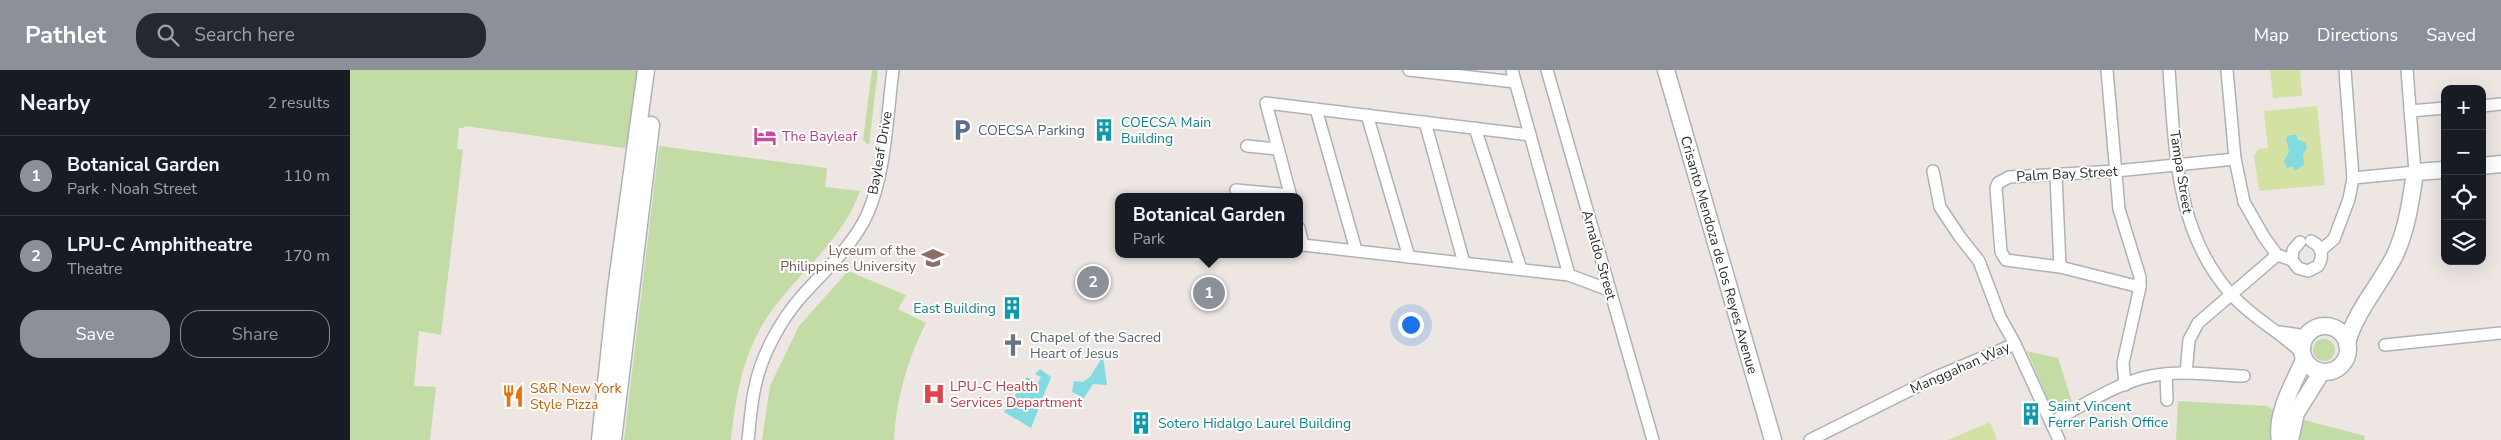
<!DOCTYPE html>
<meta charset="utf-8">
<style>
body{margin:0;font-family:"Nunito Sans",sans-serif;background:#242831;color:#f1f3f6}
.controls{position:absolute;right:15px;top:15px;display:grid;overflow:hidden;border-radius:10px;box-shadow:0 5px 20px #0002}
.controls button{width:45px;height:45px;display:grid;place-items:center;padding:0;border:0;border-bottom:1px solid #363941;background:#171b24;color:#f1f3f6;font:25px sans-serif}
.you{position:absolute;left:1060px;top:254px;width:18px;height:18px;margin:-12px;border:4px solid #fff;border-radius:50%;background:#1a73e8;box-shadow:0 0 0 8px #1a73e833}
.badge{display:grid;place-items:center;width:32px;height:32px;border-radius:50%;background:#8c9099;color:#fff;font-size:16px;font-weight:700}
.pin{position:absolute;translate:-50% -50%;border:2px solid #fff;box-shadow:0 1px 5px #0006}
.popup{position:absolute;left:765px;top:123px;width:188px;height:65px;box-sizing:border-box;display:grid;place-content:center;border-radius:10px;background:#171b24;filter:drop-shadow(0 1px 4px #0005);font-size:16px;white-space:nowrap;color:#9ea1a6}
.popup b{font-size:19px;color:#f1f3f6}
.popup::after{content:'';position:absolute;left:50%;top:100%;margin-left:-10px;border:10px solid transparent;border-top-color:#171b24}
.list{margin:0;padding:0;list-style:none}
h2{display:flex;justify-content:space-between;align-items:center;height:65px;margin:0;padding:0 20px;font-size:21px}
h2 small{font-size:16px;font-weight:400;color:#9ea1a6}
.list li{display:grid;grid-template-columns:32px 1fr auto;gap:15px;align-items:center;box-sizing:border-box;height:80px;padding:0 20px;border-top:1px solid #363941}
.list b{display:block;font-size:19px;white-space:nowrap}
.list p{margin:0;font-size:16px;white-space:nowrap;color:#9ea1a6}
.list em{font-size:16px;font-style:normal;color:#9ea1a6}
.actions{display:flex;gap:10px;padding:15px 20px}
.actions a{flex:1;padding:11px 0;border:1px solid #8c9099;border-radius:20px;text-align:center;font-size:18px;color:#8c9099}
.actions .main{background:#8c9099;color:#fff}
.icon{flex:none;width:28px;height:28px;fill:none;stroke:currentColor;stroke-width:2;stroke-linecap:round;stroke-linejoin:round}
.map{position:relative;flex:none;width:2151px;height:370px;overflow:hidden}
header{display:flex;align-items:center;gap:30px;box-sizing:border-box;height:70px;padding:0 25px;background:#8c9099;color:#fff}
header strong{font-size:24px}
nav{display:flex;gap:28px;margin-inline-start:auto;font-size:18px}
.search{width:350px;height:45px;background:#242831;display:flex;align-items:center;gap:12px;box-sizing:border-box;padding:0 18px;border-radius:20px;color:#9ea1a6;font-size:19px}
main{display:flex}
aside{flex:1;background:#171b24}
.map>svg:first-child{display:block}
.green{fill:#c3dca6}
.pitch{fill:#d3e2a3}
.water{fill:#83dae1}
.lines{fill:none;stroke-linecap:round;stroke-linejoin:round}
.street-casing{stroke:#aeb2b8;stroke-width:14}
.secondary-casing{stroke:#aeb2b8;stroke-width:19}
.street{stroke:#fff;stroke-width:11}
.secondary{stroke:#fff;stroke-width:16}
.labels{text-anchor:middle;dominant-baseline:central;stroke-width:4;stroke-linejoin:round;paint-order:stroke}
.culture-label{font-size:14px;fill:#0d838f;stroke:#fff;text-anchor:start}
.service-label{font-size:14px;fill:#4e5e75;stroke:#fff;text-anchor:start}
.hotel-label{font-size:14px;fill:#b23c85;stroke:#fff;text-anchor:start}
.street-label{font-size:14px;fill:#2d2d2d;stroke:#fff}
.education-label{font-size:14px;fill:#785e54;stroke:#fff;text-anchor:end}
.worship-label{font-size:14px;fill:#5b616d;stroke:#fff;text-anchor:start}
.health-label{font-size:14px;fill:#be3a42;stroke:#fff;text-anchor:start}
.food-label{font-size:14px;fill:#c56008;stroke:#fff;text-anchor:start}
</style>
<header>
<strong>Pathlet</strong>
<div class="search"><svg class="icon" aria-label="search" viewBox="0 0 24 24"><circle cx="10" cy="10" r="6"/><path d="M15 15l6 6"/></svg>Search here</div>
<nav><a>Map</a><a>Directions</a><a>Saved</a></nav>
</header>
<main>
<aside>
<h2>Nearby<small>2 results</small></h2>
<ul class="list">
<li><span class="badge">1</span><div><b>Botanical Garden</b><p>Park · Noah Street</p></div><em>110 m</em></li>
<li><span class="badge">2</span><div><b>LPU-C Amphitheatre</b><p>Theatre</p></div><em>170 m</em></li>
</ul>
<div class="actions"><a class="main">Save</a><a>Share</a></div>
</aside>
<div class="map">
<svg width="2151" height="370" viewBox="0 0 2151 370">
<rect width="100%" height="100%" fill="#ede6e2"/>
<g class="green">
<path d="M 0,0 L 290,0 L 281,79 L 115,56 L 114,58 L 109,58 L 107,79 L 113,80 L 91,265 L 69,261 L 64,316 L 86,317 L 80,370 L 0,370 Z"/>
<path d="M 522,0 L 528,0 L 519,75 L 513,70 Z"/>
<path d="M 309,76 L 477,98 L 475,117 L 510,121 C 491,173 450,200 420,243 C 393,281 386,325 381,370 L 274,370 Z"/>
<path d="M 498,201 L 556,225 L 548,239 L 576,253 C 557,290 546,329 544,370 L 412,370 L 420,316 L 449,256 Z"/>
<circle cx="1974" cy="280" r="11"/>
<path d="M 1677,281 L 1708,288 L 1722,332 L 1703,341 Z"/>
<path d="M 1828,331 L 1917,336 L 1927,343 L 1926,370 L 1826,370 Z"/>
<path d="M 1954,350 L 2015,366 L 2014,370 L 1947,370 Z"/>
</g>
<g class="pitch">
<path d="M 1920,0 L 1950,0 L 1952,26 L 1923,28 Z"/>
<path d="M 1967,36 L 1975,115 L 1909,121 L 1904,85 L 1909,79 L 1918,78 L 1914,41 Z"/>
<path d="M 1640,352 L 1647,370 L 1598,370 Z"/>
</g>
<g class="water">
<path d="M 1940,65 L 1947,65 L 1947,69 L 1956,73 L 1957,77 L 1953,85 L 1954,95 L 1945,101 L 1943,96 L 1937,98 L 1934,91 L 1939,82 L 1936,68 Z"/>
<path d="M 753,286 L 757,315 L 743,314 L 734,328 L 722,322 L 724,311 L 733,312 L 740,307 Z"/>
<path d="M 690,299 L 701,307 L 681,358 L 654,342 L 677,307 L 688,313 L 691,307 L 685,304 Z"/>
</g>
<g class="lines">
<defs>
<g id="street">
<path d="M 1059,0 L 1165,12"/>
<path d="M 1162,0 L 1219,205"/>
<path d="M 1197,0 L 1303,370"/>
<path d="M 1757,0 L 1769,139 L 1790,207 L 1790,217 L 1773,293 L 1775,315"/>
<path d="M 1819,0 C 1825,78 1825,162 1881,224 C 1901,247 1929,261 1951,282"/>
<path d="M 1877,0 L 1885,89 L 1894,132 L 1914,167 L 1927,185 L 1942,190"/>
<path d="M 2132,36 L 2151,34"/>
<path d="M 966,39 L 1006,180"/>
<path d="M 2060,41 L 2095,38"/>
<path d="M 1017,45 L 1059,187"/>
<path d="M 1075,52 L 1114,193"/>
<path d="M 1125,58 L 1171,199"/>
<path d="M 897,76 L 928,79"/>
<path d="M 1583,101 L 1590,137 L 1610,167 L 1629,191 L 1650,247 L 1665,274 L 1709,370"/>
<path d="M 1706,105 L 1710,197"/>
<path d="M 2003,108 L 2065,102 L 2057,0"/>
<path d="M 886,120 L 940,125"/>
<path d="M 941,127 L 916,33 L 1180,65"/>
<path d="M 949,158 L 953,175 L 1219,205 L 1259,220"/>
<path d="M 1950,172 L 1943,180 L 1942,190 L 1948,198 L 1958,201 L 1968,196 C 1974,186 1972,176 1961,171"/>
<path d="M 1971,180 L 1984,169 L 1999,129 L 2003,108 L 1995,0"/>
<path d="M 1790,217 L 1710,197 L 1656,190 L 1651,182 L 1646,118 L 1648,113 L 1659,107 L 1766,101 L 1885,89"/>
<path d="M 1930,262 L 1956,266"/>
<path d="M 2035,275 L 2151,263"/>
<path d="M 1836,303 L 1839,270 L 1848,253 L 1927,185"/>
<path d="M 1816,304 L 1817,330"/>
<path d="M 1707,349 C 1736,334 1769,312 1801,306 C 1832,300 1864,305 1894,306"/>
<path d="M 398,370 C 400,353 401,334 405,317 C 411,286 430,251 451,227 C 474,201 502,177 517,145 C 536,103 537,45 543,0"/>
<path d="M 1460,370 L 1586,307 L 1665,274"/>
</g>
<g id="secondary">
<path d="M 1316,0 L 1423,370"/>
<path d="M 2132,96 L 2151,94"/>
<circle cx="1975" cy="279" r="23"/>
<path d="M 1997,273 C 2006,240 2030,215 2045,185 C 2057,159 2061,130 2065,102 L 2095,100"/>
<path d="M 250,370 L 266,219 L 296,0"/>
<path d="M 263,370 L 301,55"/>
<path d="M 1930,370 C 1925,344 1944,313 1954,290"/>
<path d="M 1940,370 L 1946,343 L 1971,303"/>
</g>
</defs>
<use href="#street" class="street-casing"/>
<use href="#secondary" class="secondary-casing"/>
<use href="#street" class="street"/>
<use href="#secondary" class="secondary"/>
</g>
<defs>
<symbol id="parking-bare" viewBox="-9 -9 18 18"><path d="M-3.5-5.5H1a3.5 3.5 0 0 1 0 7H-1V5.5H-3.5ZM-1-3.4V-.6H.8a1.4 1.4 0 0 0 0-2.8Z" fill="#5c6f8a" stroke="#fff" stroke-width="2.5" paint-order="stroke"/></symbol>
<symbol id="building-bare" viewBox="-9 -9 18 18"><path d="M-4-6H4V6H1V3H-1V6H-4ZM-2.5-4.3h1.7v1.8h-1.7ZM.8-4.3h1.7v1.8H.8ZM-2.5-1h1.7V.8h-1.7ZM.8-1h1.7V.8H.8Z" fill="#0f9aa8" stroke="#fff" stroke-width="2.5" paint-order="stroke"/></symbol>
<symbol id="hotel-bare" viewBox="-9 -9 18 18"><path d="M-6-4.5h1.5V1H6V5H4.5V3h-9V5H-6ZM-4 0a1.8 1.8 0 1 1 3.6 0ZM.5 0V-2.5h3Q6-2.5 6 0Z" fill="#d1479c" stroke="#fff" stroke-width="2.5" paint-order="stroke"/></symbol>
<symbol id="university-bare" viewBox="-9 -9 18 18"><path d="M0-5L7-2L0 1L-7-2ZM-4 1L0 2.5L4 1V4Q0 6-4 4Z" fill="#8d6e63" stroke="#fff" stroke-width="2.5" paint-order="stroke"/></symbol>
<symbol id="church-bare" viewBox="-9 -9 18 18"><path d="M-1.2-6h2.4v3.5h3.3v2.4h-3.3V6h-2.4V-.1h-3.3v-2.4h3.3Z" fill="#6b7280" stroke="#fff" stroke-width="2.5" paint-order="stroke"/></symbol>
<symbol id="hospital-bare" viewBox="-9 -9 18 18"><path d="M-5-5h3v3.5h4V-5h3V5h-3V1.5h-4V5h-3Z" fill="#e0444e" stroke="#fff" stroke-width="2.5" paint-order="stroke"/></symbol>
<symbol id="restaurant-bare" viewBox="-9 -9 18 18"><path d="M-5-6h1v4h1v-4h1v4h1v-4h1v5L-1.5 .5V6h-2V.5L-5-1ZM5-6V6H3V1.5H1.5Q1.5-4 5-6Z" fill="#e8710a" stroke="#fff" stroke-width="2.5" paint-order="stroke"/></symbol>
</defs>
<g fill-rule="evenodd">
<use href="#parking-bare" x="596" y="44" width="32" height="32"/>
<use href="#building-bare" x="738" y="44" width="32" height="32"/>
<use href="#hotel-bare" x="399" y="50" width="32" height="32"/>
<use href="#university-bare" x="567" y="172" width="32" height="32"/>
<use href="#building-bare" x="646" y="222" width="32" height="32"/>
<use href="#church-bare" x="647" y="259" width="32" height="32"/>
<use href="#hospital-bare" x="568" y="308" width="32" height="32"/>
<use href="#restaurant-bare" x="147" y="310" width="32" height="32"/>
<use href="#building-bare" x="1665" y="328" width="32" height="32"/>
<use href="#building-bare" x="775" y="337" width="32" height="32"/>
</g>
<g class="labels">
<g class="culture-label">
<text x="771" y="52">COECSA Main<tspan x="771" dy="16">Building</tspan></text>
<text x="646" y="238" text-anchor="end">East Building</text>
<text x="1698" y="336">Saint Vincent<tspan x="1698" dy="16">Ferrer Parish Office</tspan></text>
<text x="808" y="353">Sotero Hidalgo Laurel Building</text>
</g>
<g class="service-label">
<text x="628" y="60">COECSA Parking</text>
</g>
<g class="hotel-label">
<text x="432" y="66">The Bayleaf</text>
</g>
<g class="street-label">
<text transform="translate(530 83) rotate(-80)">Bayleaf Drive</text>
<text transform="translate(1831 102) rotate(81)">Tampa Street</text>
<text transform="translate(1717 104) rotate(-3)">Palm Bay Street</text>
<text transform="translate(1249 185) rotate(74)">Arnaldo Street</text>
<text transform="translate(1369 185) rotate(74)">Crisanto Mendoza de los Reyes Avenue</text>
<text transform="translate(1610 298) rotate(-24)">Manggahan Way</text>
</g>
<g class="education-label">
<text x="566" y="180">Lyceum of the<tspan x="566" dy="16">Philippines University</tspan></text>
</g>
<g class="worship-label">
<text x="680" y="267">Chapel of the Sacred<tspan x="680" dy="16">Heart of Jesus</tspan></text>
</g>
<g class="health-label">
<text x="600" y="316">LPU-C Health<tspan x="600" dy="16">Services Department</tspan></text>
</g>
<g class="food-label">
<text x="180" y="318">S&amp;R New York<tspan x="180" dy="16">Style Pizza</tspan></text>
</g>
</g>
</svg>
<div class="controls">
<button>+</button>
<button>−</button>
<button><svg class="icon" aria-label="locate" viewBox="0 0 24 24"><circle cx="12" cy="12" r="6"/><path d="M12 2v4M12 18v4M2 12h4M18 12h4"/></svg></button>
<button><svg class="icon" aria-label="layers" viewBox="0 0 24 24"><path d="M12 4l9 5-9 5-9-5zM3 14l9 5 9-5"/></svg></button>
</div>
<div class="you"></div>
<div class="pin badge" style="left:859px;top:223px">1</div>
<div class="popup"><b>Botanical Garden</b>Park</div>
<div class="pin badge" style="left:743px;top:212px">2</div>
</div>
</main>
